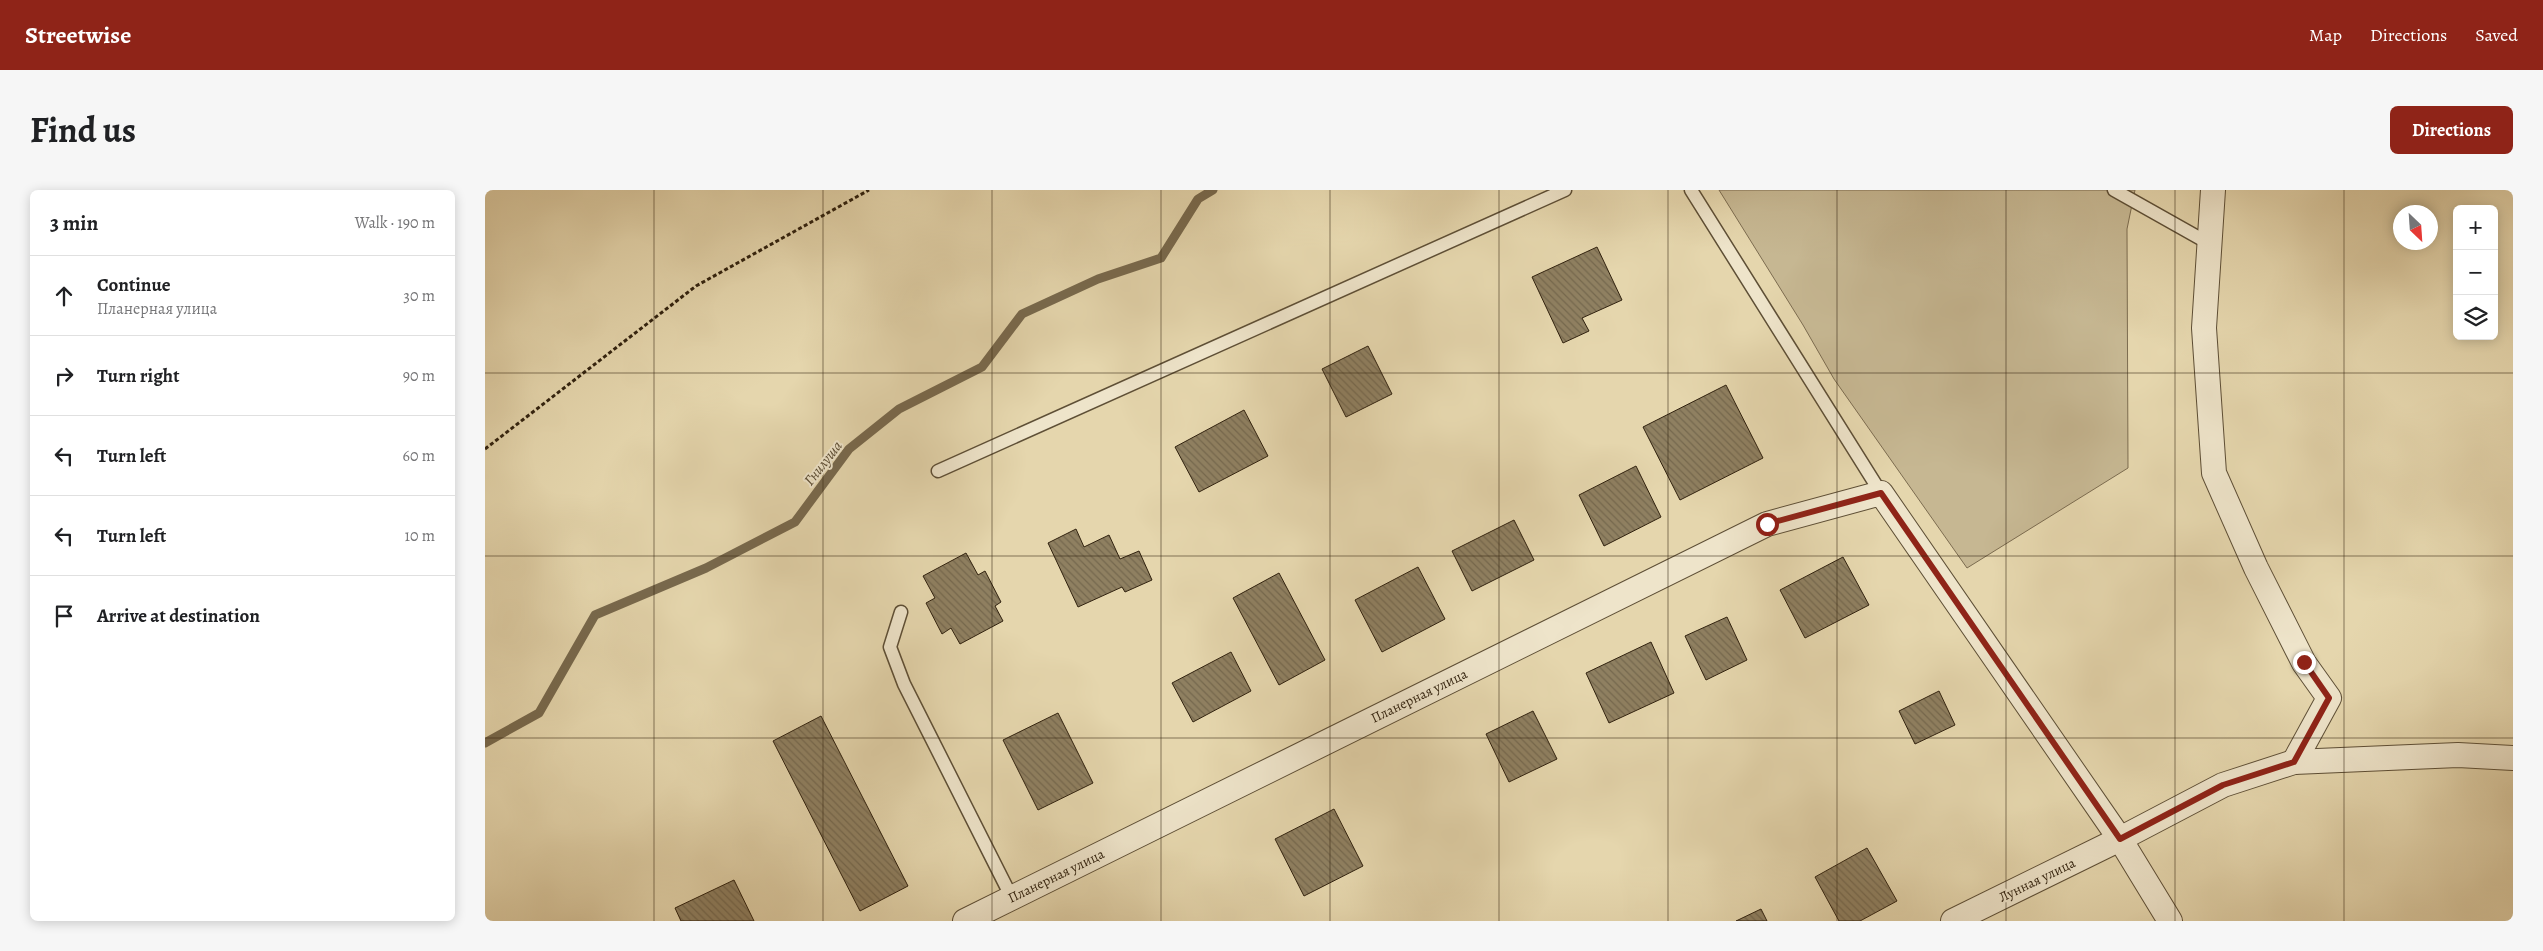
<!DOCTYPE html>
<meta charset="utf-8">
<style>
body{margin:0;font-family:Alegreya,serif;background:#f6f6f6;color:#202124}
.controls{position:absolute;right:15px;top:15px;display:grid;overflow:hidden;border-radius:8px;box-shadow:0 2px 12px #0003}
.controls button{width:45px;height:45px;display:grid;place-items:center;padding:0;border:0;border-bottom:1px solid #e0e0e0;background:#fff;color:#202124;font:25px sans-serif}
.compass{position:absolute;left:1908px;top:15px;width:45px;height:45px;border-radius:50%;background:#fff;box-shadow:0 2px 12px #0003;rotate:155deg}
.stop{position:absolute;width:15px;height:15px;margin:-11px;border:4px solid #8f2418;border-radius:50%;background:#fff}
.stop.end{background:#8f2418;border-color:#fff;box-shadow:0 1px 5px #0008}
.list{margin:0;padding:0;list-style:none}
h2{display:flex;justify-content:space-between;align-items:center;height:65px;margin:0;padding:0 20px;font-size:21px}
h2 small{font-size:16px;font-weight:400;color:#757577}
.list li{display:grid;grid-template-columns:32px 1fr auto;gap:15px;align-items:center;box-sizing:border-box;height:80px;padding:0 20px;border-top:1px solid #e0e0e0}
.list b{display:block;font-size:19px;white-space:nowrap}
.list p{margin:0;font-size:16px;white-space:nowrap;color:#757577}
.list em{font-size:16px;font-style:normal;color:#757577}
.icon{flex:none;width:28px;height:28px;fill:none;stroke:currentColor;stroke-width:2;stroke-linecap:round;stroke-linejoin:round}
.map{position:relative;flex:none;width:2028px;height:731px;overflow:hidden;border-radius:8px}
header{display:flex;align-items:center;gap:30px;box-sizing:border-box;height:70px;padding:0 25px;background:#8f2418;color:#fff}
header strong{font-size:24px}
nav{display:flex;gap:28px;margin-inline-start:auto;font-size:18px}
.intro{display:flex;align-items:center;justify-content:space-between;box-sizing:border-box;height:120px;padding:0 30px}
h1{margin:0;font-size:35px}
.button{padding:12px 22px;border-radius:8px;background:#8f2418;color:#fff;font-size:18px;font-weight:700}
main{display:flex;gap:30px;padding:0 30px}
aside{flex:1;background:#fff;border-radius:8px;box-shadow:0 2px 12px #0003}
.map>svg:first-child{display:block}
.garden{fill:#c6b792;stroke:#7c6c50}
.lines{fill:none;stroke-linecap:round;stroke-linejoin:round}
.stream{stroke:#78694d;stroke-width:9}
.building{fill:url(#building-back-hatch);stroke:#31220f}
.service-casing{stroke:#5e4f36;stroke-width:15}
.minor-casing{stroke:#5e4f36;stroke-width:26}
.path{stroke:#31220f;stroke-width:3;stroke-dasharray:4 2.5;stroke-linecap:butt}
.service{stroke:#eee4ca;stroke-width:12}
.minor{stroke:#eee4ca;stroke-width:24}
.route{stroke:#8f2418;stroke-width:6}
.grid{fill:none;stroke:#31220f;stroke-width:1;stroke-opacity:0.55}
.labels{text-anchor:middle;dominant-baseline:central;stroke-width:4;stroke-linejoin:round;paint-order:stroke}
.street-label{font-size:14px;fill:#31220f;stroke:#eee4ca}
.water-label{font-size:15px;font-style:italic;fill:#5b4c33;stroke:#eee4ca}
</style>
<header>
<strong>Streetwise</strong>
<nav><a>Map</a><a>Directions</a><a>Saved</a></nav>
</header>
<div class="intro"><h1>Find us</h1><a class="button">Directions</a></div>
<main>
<aside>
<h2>3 min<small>Walk · 190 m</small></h2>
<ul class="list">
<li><svg class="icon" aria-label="ahead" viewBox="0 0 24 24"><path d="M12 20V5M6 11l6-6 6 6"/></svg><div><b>Continue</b><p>Планерная улица</p></div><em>30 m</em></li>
<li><svg class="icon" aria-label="right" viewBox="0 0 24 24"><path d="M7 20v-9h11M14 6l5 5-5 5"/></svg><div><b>Turn right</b></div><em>90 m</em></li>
<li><svg class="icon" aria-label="left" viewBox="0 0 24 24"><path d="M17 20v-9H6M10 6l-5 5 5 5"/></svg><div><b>Turn left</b></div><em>60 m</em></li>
<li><svg class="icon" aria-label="left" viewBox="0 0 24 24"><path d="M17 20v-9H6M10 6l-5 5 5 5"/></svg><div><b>Turn left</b></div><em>10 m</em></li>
<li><svg class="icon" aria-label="arrive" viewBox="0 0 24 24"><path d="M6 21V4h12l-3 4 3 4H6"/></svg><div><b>Arrive at destination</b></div></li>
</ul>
</aside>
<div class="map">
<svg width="2028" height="731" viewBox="0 0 2028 731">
<defs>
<pattern id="building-back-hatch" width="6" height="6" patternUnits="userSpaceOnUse" patternTransform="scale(1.25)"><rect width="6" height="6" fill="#8f8061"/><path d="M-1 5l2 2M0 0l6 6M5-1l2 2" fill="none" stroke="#75684e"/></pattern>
</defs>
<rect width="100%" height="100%" fill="#e5d6ad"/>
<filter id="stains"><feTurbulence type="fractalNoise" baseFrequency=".004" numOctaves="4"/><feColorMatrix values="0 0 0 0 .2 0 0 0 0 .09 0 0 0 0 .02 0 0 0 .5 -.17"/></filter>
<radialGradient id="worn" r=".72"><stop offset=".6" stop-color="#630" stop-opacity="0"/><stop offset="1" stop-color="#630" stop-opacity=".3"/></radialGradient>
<path class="garden" d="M 1234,0 L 1650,0 L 1642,39 L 1643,278 L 1482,378 L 1349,189 L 1318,135 Z"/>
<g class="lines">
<path class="stream" d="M 0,553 L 54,523 L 110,425 L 221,378 L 310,332 L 364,259 L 414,219 L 497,177 L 537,124 L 613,89 L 676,68 L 713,9 L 728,0"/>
</g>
<g class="building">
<path d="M 1112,57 L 1137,110 L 1097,128 L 1104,141 L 1078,153 L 1047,87 Z"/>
<path d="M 883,156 L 907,204 L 861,227 L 837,179 Z"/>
<path d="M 1241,195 L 1278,268 L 1195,310 L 1158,237 Z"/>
<path d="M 759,220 L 783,266 L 714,302 L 690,257 Z"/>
<path d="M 1151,276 L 1176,327 L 1119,356 L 1094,305 Z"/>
<path d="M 1029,330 L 1049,370 L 987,401 L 967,361 Z"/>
<path d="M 591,339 L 599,357 L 624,345 L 635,369 L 654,361 L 667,390 L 640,402 L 637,397 L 593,417 L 563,353 Z"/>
<path d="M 481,363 L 493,385 L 500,381 L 516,412 L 510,416 L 518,431 L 475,454 L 466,438 L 457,444 L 441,413 L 450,408 L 438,386 Z"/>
<path d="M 1358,367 L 1384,415 L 1320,448 L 1295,400 Z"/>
<path d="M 933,377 L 960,429 L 897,462 L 870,410 Z"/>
<path d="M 794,383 L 840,470 L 794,495 L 748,408 Z"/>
<path d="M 1242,427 L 1262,470 L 1221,490 L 1200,446 Z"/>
<path d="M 1166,452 L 1189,503 L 1124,533 L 1101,483 Z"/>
<path d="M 746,462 L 766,501 L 708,532 L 687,493 Z"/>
<path d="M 1454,501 L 1470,535 L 1430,554 L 1414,521 Z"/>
<path d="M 1048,521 L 1072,569 L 1024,592 L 1001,544 Z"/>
<path d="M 573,523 L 608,593 L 553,620 L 518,550 Z"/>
<path d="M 336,526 L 423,696 L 375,721 L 288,551 Z"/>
<path d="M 849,619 L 878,676 L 819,706 L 790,649 Z"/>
<path d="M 1382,658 L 1412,711 L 1375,731 L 1354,731 L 1330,687 Z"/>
<path d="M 249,690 L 269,731 L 196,731 L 190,718 Z"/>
<path d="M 1276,719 L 1282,731 L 1251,731 Z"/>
</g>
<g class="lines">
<defs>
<g id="service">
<path d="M 1206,0 L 1396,303"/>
<path d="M 1629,0 L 1725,54"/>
<path d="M 453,281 L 1080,0"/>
<path d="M 416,422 L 405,457 L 419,494 L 527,708"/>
</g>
<g id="minor">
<path d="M 1728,0 L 1719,138 L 1729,283 L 1771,378 L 1819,473 L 1844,508 L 1809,572"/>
<path d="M 480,731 L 1282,334 L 1396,303 L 1635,649 L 1685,731"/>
<path d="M 1468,731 L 1635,649 L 1738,595 L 1809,572 L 1973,565 L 2028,568"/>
</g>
</defs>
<use href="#service" class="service-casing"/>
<use href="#minor" class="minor-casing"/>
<path class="path" d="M 0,259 L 211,96 L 384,0"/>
<use href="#service" class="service"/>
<use href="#minor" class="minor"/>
</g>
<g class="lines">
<path class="route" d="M 1282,334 L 1396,303 L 1635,649 L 1738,595 L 1809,572 L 1844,508 L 1819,472"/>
</g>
<path class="grid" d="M 169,0 L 169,731M 338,0 L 338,731M 507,0 L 507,731M 676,0 L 676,731M 845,0 L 845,731M 1014,0 L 1014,731M 1183,0 L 1183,731M 1352,0 L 1352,731M 1521,0 L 1521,731M 1690,0 L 1690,731M 1859,0 L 1859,731M 0,183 L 2028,183M 0,366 L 2028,366M 0,548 L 2028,548"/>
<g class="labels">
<g class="street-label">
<text transform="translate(934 506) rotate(-26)">Планерная улица</text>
<text transform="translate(571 686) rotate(-26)">Планерная улица</text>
<text transform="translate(1552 690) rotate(-26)">Лунная улица</text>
</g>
<g class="water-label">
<text transform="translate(338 273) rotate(-52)">Гнилуша</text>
</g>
</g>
<rect width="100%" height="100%" filter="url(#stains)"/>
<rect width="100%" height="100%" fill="url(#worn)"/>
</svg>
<div class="controls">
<button>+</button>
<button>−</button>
<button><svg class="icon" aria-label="layers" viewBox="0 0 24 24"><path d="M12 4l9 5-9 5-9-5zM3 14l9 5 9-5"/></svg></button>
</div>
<svg class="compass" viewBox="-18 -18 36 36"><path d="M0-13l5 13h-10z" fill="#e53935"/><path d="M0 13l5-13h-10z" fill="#757577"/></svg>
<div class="stop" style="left:1282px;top:334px"></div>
<div class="stop end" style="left:1819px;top:472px"></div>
</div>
</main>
